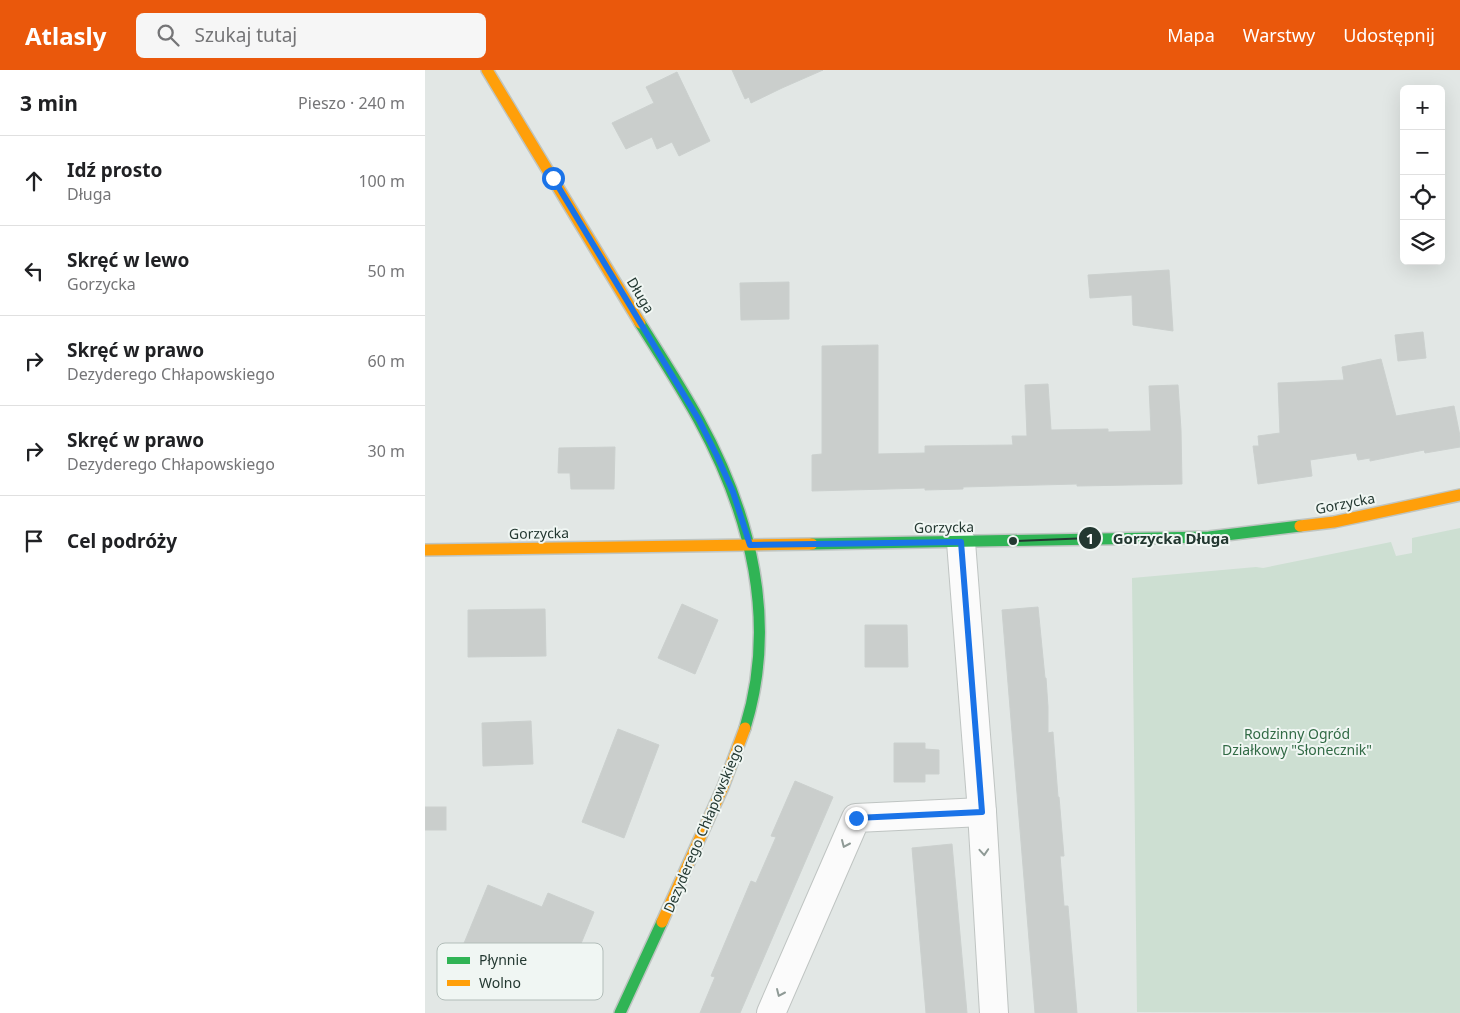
<!DOCTYPE html>
<html lang="pl">
<meta charset="utf-8">
<style>
body{margin:0;font-family:"Noto Sans",sans-serif;background:#f6f6f6;color:#202124}
.controls{position:absolute;right:15px;top:15px;display:grid;overflow:hidden;border-radius:8px;box-shadow:0 5px 20px #0002}
.controls button{width:45px;height:45px;display:grid;place-items:center;padding:0;border:0;border-bottom:1px solid #e0e0e0;background:#fff;color:#202124;font:25px sans-serif}
.stop{position:absolute;width:15px;height:15px;margin:-11px;border:4px solid #1a73e8;border-radius:50%;background:#fff}
.stop.end{background:#1a73e8;border-color:#fff;box-shadow:0 1px 5px #0008}
.list{margin:0;padding:0;list-style:none}
h2{display:flex;justify-content:space-between;align-items:center;height:65px;margin:0;padding:0 20px;font-size:21px}
h2 small{font-size:16px;font-weight:400;color:#757577}
.list li{display:grid;grid-template-columns:32px 1fr auto;gap:15px;align-items:center;box-sizing:border-box;height:90px;padding:0 20px;border-top:1px solid #e0e0e0}
.list b{display:block;font-size:19px;white-space:nowrap}
.list p{margin:0;font-size:16px;white-space:nowrap;color:#757577}
.list em{font-size:16px;font-style:normal;color:#757577}
.icon{flex:none;width:28px;height:28px;fill:none;stroke:currentColor;stroke-width:2;stroke-linecap:round;stroke-linejoin:round}
.map{position:relative;flex:none;width:1035px;height:943px;overflow:hidden}
header{display:flex;align-items:center;gap:30px;box-sizing:border-box;height:70px;padding:0 25px;background:#ea580c;color:#fff}
header strong{font-size:24px}
nav{display:flex;gap:28px;margin-inline-start:auto;font-size:18px}
.search{width:350px;height:45px;background:#f6f6f6;display:flex;align-items:center;gap:12px;box-sizing:border-box;padding:0 18px;border-radius:8px;color:#757577;font-size:19px}
main{display:flex}
aside{flex:1;background:#fff}
.map>svg:first-child{display:block}
.green{fill:#cddfd2}
.building{fill:#cacecc;stroke:#cbd0ce}
.lines{fill:none;stroke-linecap:round;stroke-linejoin:round}
.street-casing{stroke:#bfc4c2;stroke-width:30}
.fast-casing{stroke:#bfc5c2;stroke-width:14}
.slow-casing{stroke:#bfc5c2;stroke-width:14}
.street{stroke:#fbfbfb;stroke-width:28}
.fast{stroke:#30b455;stroke-width:11}
.slow{stroke:#ff9f0a;stroke-width:11}
.oneway{stroke:#8f9a96}
.route{stroke:#1a73e8;stroke-width:6}
.labels{text-anchor:middle;dominant-baseline:central;stroke-width:4;stroke-linejoin:round;paint-order:stroke}
.street-label{font-size:14px;fill:#233831;stroke:#f0f6f3}
.park-label{font-size:14px;fill:#316a45;stroke:#f0f6f3}
.key{fill:#f0f6f3;stroke:#b2bdb9;stroke-width:1}
.key-label{font-size:14px;fill:#233831}
.leader{fill:none;stroke:#233831;stroke-width:2}
.callout-dot{fill:#233831;stroke:#f0f6f3;stroke-width:2}
.mark-label{font-size:15px;text-anchor:middle;font-weight:bold;fill:#fff}
.callout-label{font-size:15px;text-anchor:middle;font-weight:bold;fill:#233831;stroke:#f0f6f3;stroke-width:4;stroke-linejoin:round;paint-order:stroke}
</style>
<header>
<strong>Atlasly</strong>
<div class="search"><svg class="icon" aria-label="search" viewBox="0 0 24 24"><circle cx="10" cy="10" r="6"/><path d="M15 15l6 6"/></svg>Szukaj tutaj</div>
<nav><a>Mapa</a><a>Warstwy</a><a>Udostępnij</a></nav>
</header>
<main>
<aside>
<h2>3 min<small>Pieszo · 240 m</small></h2>
<ul class="list">
<li><svg class="icon" aria-label="ahead" viewBox="0 0 24 24"><path d="M12 20V5M6 11l6-6 6 6"/></svg><div><b>Idź prosto</b><p>Długa</p></div><em>100 m</em></li>
<li><svg class="icon" aria-label="left" viewBox="0 0 24 24"><path d="M17 20v-9H6M10 6l-5 5 5 5"/></svg><div><b>Skręć w lewo</b><p>Gorzycka</p></div><em>50 m</em></li>
<li><svg class="icon" aria-label="right" viewBox="0 0 24 24"><path d="M7 20v-9h11M14 6l5 5-5 5"/></svg><div><b>Skręć w prawo</b><p>Dezyderego Chłapowskiego</p></div><em>60 m</em></li>
<li><svg class="icon" aria-label="right" viewBox="0 0 24 24"><path d="M7 20v-9h11M14 6l5 5-5 5"/></svg><div><b>Skręć w prawo</b><p>Dezyderego Chłapowskiego</p></div><em>30 m</em></li>
<li><svg class="icon" aria-label="arrive" viewBox="0 0 24 24"><path d="M6 21V4h12l-3 4 3 4H6"/></svg><div><b>Cel podróży</b></div></li>
</ul>
</aside>
<div class="map">
<svg width="1035" height="943" viewBox="0 0 1035 943">
<rect width="100%" height="100%" fill="#e2e7e5"/>
<path class="green" d="M 1035,458 L 1035,943 L 712,942 L 707,508 L 831,497 L 838,498 L 966,472 L 971,486 L 987,483 L 987,468 Z"/>
<g class="building">
<path d="M 307,0 L 398,0 L 357,18 L 326,33 L 324,27 L 320,29 Z"/>
<path d="M 252,2 L 285,71 L 254,86 L 247,72 L 232,79 L 227,67 L 201,79 L 187,53 L 229,33 L 221,17 Z"/>
<path d="M 744,200 L 748,261 L 708,255 L 707,225 L 665,228 L 663,205 Z"/>
<path d="M 364,212 L 364,249 L 316,250 L 315,213 Z"/>
<path d="M 998,262 L 1001,288 L 973,291 L 970,265 Z"/>
<path d="M 453,275 L 453,384 L 500,383 L 500,376 L 588,375 L 587,366 L 602,366 L 600,315 L 623,314 L 626,360 L 683,359 L 683,362 L 726,361 L 724,316 L 753,315 L 756,360 L 757,414 L 652,416 L 652,414 L 538,417 L 538,419 L 500,420 L 500,418 L 387,421 L 387,385 L 397,384 L 397,276 Z"/>
<path d="M 956,289 L 971,346 L 1029,336 L 1035,366 L 1035,377 L 1000,383 L 999,380 L 945,391 L 945,388 L 933,390 L 931,383 L 885,390 L 887,406 L 833,414 L 828,376 L 834,376 L 833,366 L 855,363 L 853,313 L 919,310 L 917,297 Z"/>
<path d="M 190,377 L 189,419 L 146,419 L 145,403 L 133,403 L 134,378 Z"/>
<path d="M 257,534 L 293,550 L 270,604 L 233,588 Z"/>
<path d="M 613,537 L 620,608 L 621,608 L 623,637 L 623,663 L 628,662 L 633,727 L 634,727 L 639,786 L 635,786 L 639,836 L 643,836 L 652,943 L 610,943 L 577,540 Z"/>
<path d="M 120,539 L 121,586 L 43,587 L 43,540 Z"/>
<path d="M 440,555 L 482,555 L 483,597 L 440,597 Z"/>
<path d="M 106,651 L 108,694 L 58,696 L 57,653 Z"/>
<path d="M 193,659 L 234,675 L 199,768 L 157,752 Z"/>
<path d="M 469,673 L 500,673 L 500,679 L 514,680 L 514,704 L 500,704 L 500,712 L 469,712 Z"/>
<path d="M 370,711 L 408,727 L 315,943 L 275,943 L 290,907 L 286,906 L 326,811 L 331,813 L 351,767 L 346,766 Z"/>
<rect x="0" y="737" width="21" height="23"/>
<path d="M 527,774 L 542,943 L 501,943 L 487,778 Z"/>
<path d="M 63,815 L 117,837 L 123,823 L 169,842 L 139,915 L 69,886 L 65,895 L 35,883 Z"/>
</g>
<g class="lines">
<defs>
<g id="street">
<path d="M 536,472 L 557,742 L 569,943"/>
<path d="M 346,943 L 431,748 L 557,742"/>
</g>
<g id="fast">
<path d="M 215,253 C 235,285 256,317 274,350 C 326,445 353,552 320,658"/>
<path d="M 387,474 L 784,467 L 875,456"/>
<path d="M 195,943 L 237,852"/>
</g>
<g id="slow">
<path d="M 62,0 L 215,253"/>
<path d="M 875,456 L 909,452 L 1035,425"/>
<path d="M 0,480 L 387,474"/>
<path d="M 237,852 L 298,717 L 320,658"/>
</g>
</defs>
<use href="#street" class="street-casing"/>
<use href="#fast" class="fast-casing"/>
<use href="#slow" class="slow-casing"/>
<use href="#street" class="street"/>
<use href="#fast" class="fast"/>
<use href="#slow" class="slow"/>
</g>
<defs><path id="oneway-chevron" d="M-2-3.5L2.5 0L-2 3.5" fill="none" stroke-width="1.6" stroke-linecap="round" stroke-linejoin="round" transform="scale(1.25)"/></defs>
<g class="oneway">
<use href="#oneway-chevron" transform="translate(420 774) rotate(114)"/>
<use href="#oneway-chevron" transform="translate(559 782) rotate(86)"/>
<use href="#oneway-chevron" transform="translate(355 923) rotate(114)"/>
</g>
<g class="lines">
<path class="route" d="M 128,108 L 274,350 L 292,386 L 308,422 L 325,475 L 536,472 L 557,742 L 431,748"/>
</g>
<g class="labels">
<g class="street-label">
<text transform="translate(216 225) rotate(59)">Długa</text>
<text transform="translate(920 433) rotate(-11)">Gorzycka</text>
<text transform="translate(519 457) rotate(-1)">Gorzycka</text>
<text transform="translate(114 463) rotate(-1)">Gorzycka</text>
<text transform="translate(278 758) rotate(-67)">Dezyderego Chłapowskiego</text>
</g>
<g class="park-label">
<text x="872" y="663">Rodzinny Ogród<tspan x="872" dy="16">Działkowy "Słonecznik"</tspan></text>
</g>
</g>
<rect x="12" y="873" width="166" height="57" rx="8" class="key"/>
<rect x="22" y="887" width="23" height="7" fill="#30b455"/>
<rect x="22" y="910" width="23" height="6" fill="#ff9f0a"/>
<g class="key-label">
<text x="54" y="895">Płynnie</text>
<text x="54" y="918">Wolno</text>
</g>
<path class="leader" d="M588 471L665 468"/>
<g class="callout-dot">
<circle cx="588" cy="471" r="5"/>
<circle cx="665" cy="468" r="12"/>
</g>
<g class="mark-label">
<text x="665" y="474">1</text>
</g>
<g class="callout-label">
<text x="746" y="474">Gorzycka Długa</text>
</g>
</svg>
<div class="controls">
<button>+</button>
<button>−</button>
<button><svg class="icon" aria-label="locate" viewBox="0 0 24 24"><circle cx="12" cy="12" r="6"/><path d="M12 2v4M12 18v4M2 12h4M18 12h4"/></svg></button>
<button><svg class="icon" aria-label="layers" viewBox="0 0 24 24"><path d="M12 4l9 5-9 5-9-5zM3 14l9 5 9-5"/></svg></button>
</div>
<div class="stop" style="left:128px;top:108px"></div>
<div class="stop end" style="left:431px;top:748px"></div>
</div>
</main>
